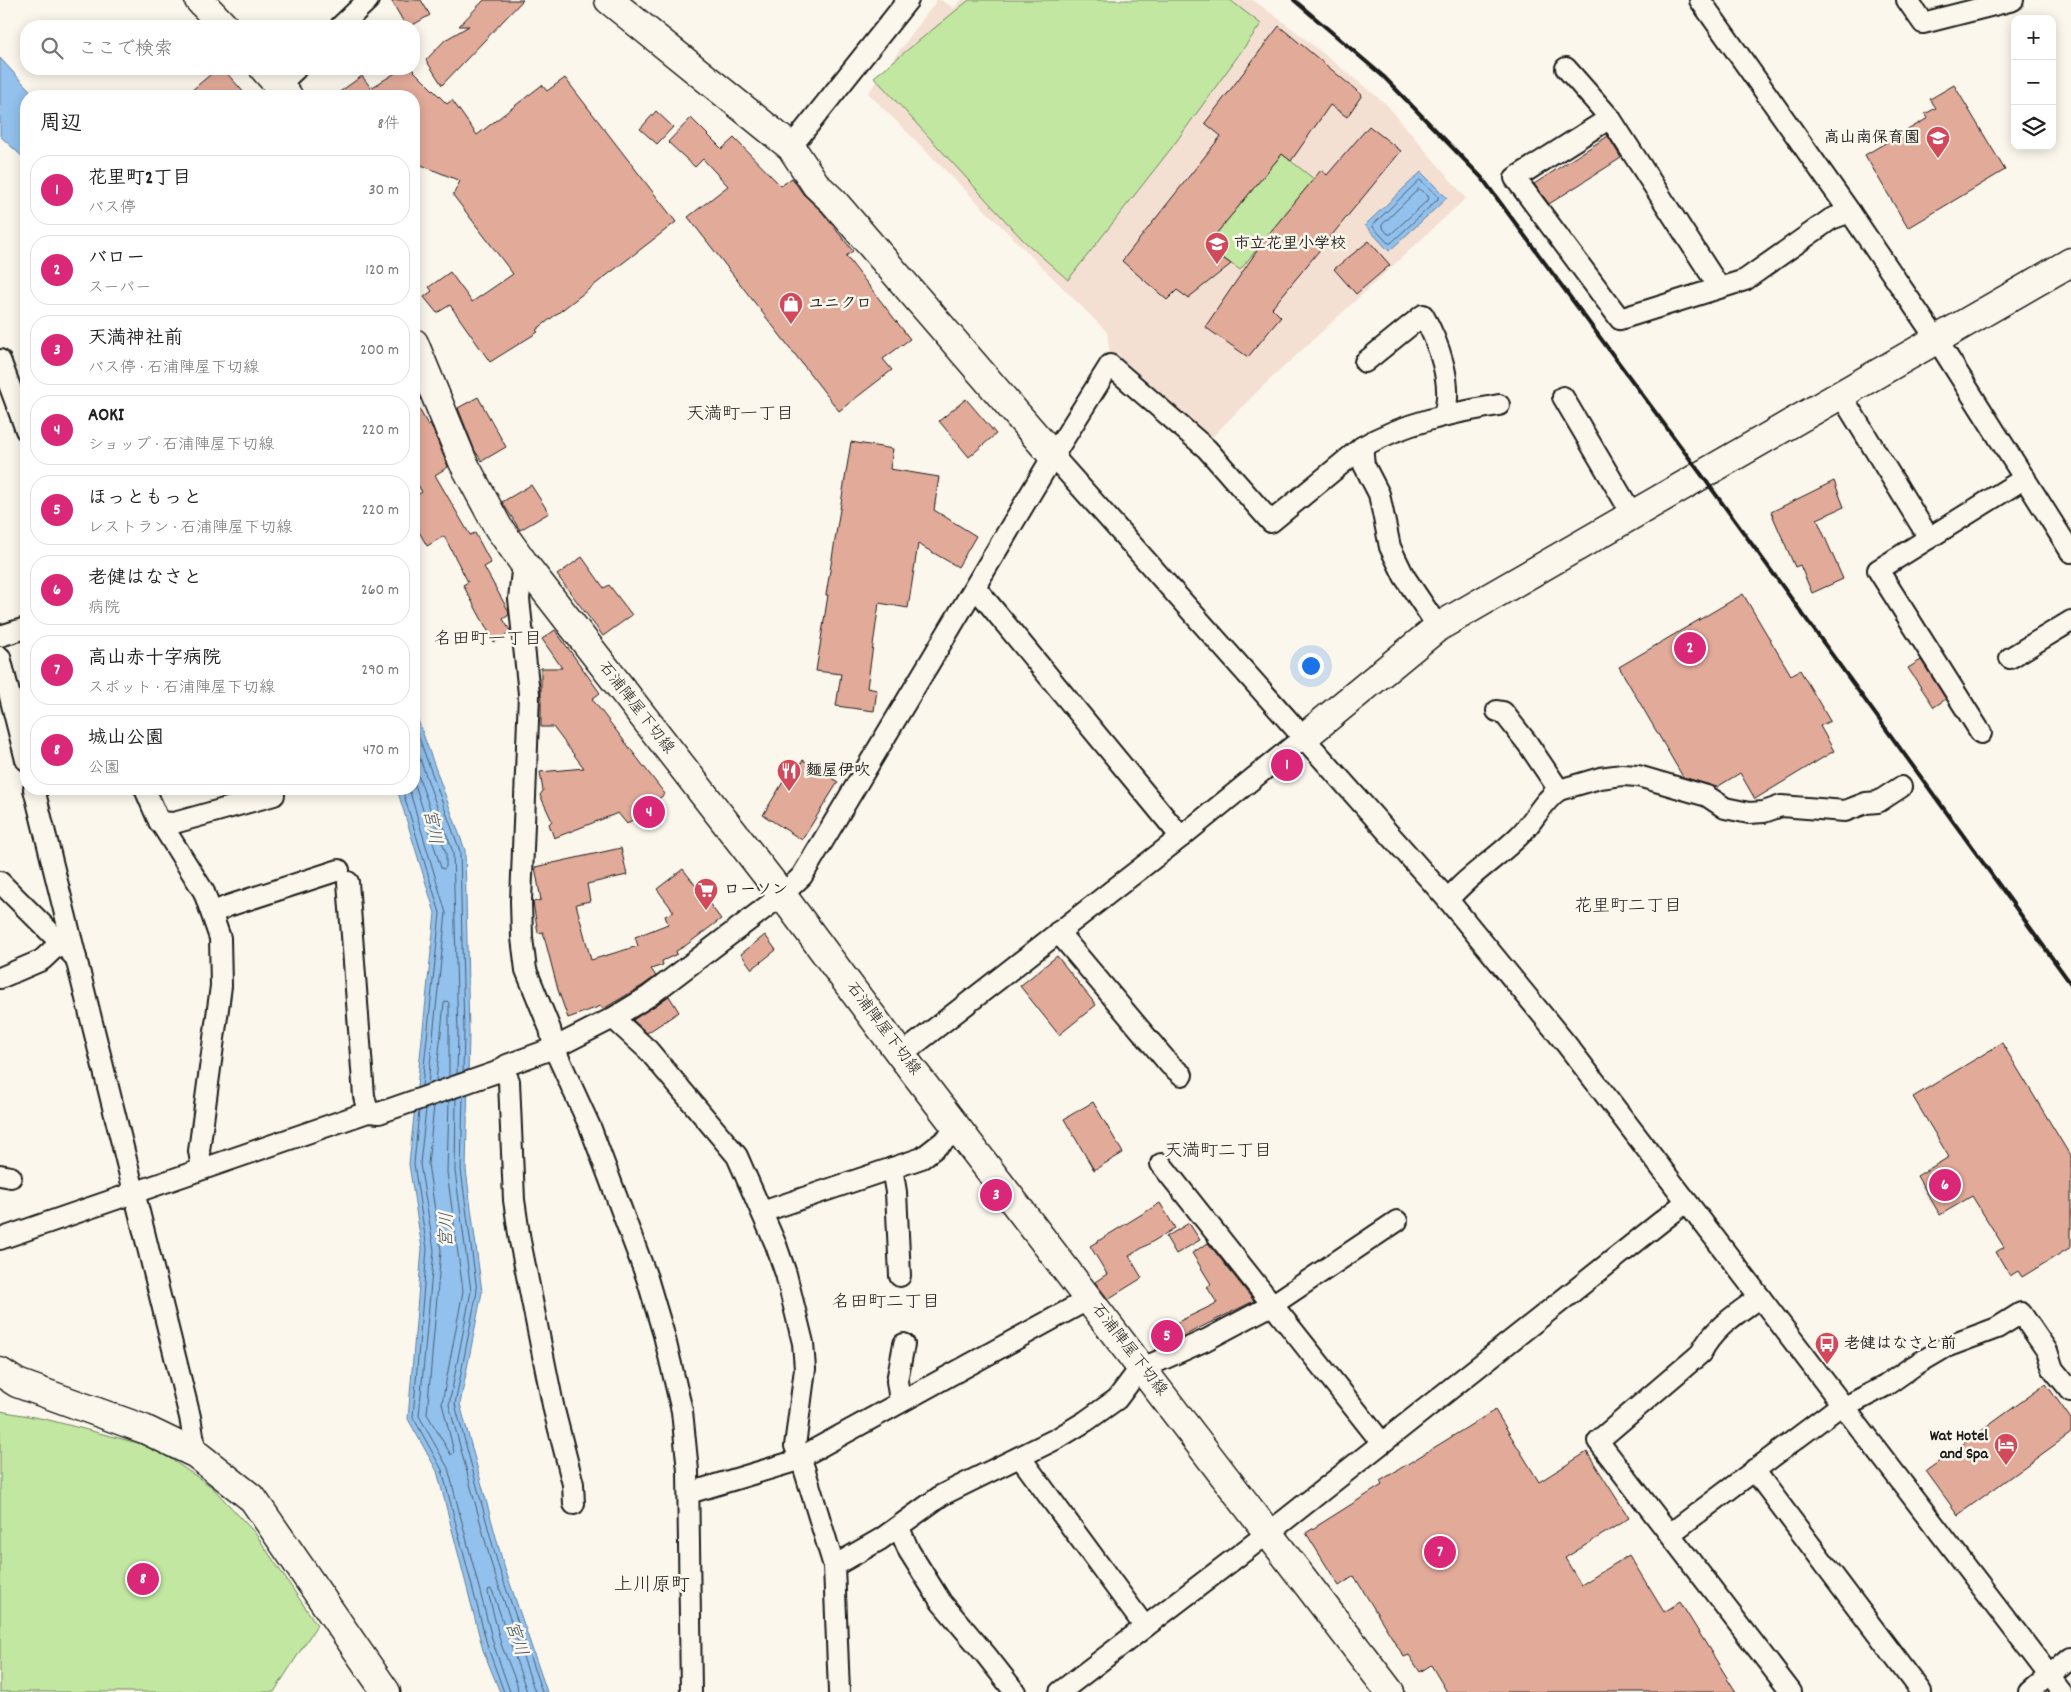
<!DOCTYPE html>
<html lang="ja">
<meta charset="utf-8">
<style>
body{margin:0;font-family:Dekko,"Klee One",sans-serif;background:#f2f2f2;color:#222}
.controls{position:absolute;right:15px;top:15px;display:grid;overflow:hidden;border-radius:10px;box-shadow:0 2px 12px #0003}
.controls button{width:45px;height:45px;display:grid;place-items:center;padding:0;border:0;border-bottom:1px solid #e0e0e0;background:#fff;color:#222;font:25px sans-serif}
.you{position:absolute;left:1310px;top:665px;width:18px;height:18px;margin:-12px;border:4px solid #fff;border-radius:50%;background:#1a73e8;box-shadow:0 0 0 8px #1a73e833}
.badge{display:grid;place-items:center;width:32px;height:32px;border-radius:50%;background:#db2777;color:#fff;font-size:16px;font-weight:700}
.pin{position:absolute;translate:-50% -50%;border:2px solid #fff;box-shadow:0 1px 5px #0006}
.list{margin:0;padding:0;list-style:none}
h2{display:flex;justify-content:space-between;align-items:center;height:65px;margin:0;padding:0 20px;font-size:21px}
h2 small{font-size:16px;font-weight:400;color:#767676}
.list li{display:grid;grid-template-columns:32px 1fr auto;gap:15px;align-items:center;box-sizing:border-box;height:70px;margin:0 10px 10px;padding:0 10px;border:1px solid #e0e0e0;border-radius:20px}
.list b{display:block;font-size:19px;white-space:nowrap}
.list p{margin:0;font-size:16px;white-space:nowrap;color:#767676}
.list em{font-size:16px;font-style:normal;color:#767676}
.icon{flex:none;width:28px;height:28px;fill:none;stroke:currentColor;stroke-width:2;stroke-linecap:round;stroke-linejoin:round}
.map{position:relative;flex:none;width:2071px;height:1692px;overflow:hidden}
.search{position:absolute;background:#fff;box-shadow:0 2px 12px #0003;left:20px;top:20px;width:400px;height:55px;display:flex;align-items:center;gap:12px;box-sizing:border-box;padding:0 18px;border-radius:20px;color:#767676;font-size:19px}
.panel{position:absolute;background:#fff;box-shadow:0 2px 12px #0003;left:20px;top:90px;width:400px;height:705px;border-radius:20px}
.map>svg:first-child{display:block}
.built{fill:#f4e0d3}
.green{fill:#c2e7a1;stroke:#6f825e}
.water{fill:#92c1ed;stroke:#637f99}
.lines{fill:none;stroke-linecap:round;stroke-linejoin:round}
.shore{stroke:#4b5e70;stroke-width:1}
.building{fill:#e2aa99;stroke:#1c1c1c}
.street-casing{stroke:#1c1c1c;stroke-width:24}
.secondary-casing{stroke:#1c1c1c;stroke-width:31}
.street{stroke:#fbf7ec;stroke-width:20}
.secondary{stroke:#fbf7ec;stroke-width:28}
.rail{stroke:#1c1c1c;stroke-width:4}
.labels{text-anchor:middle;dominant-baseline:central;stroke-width:5;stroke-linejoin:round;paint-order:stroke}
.poi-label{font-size:16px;font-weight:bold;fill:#1c1c1c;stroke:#fbf7ec;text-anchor:start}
.street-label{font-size:16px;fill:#1c1c1c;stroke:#fbf7ec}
.neighbourhood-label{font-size:18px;fill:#1c1c1c;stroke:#fbf7ec}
.water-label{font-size:18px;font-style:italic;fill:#455665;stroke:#fbf7ec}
.quarter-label{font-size:19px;fill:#1c1c1c;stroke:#fbf7ec}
</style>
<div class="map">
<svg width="2071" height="1692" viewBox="0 0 2071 1692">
<rect width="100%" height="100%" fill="#fbf7ec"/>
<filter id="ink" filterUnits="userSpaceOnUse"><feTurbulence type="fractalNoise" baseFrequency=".02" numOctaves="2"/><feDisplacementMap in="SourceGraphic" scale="10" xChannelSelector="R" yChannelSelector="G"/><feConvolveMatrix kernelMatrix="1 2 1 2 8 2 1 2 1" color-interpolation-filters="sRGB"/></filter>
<g filter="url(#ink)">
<path class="built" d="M 937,0 L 941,0 L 954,8 L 962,0 L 1253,0 L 1294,30 L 1386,104 L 1466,198 L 1259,390 L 1211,438 L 1110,356 L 1107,332 L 868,93 Z"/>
<g class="green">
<path d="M 969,0 L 1230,0 L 1261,24 L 1173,146 L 1068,280 L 1023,240 L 874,77 Z"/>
<path d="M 1282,154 L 1314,179 L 1240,270 L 1206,246 Z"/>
<path d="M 0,1411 L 45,1419 L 153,1447 L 212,1487 L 255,1533 L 317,1625 L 274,1692 L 0,1692 Z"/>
</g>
<g class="water">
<path d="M 0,58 L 35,96 L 26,96 L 26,160 L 0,136 Z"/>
<path d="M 1421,172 L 1447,198 L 1389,251 L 1365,225 Z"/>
<path d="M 414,709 L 465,850 L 469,1033 L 466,1170 L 482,1292 L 460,1404 L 503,1563 L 547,1692 L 500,1692 L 483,1650 L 437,1471 L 408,1419 L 422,1249 L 409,1164 L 435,913 L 397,789 L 414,789 Z"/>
</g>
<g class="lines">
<g class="shore">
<path d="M 1420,180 L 1438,196 L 1438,199 L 1391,243 L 1388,243 L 1373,227 L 1373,225 Z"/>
<path d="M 1419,189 L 1428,196 L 1429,199 L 1391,234 L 1388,234 L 1382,227 L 1382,225 Z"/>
<path d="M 414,724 L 460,851 L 464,1033 L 463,1072"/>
<path d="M 414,742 L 453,852 L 458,1033 L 457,1074"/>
<path d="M 414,764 L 446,853 L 446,867 L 444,869 L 441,868 L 414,781"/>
<path d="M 402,789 L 440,913 L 422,1086"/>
<path d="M 409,789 L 446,913 L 428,1084"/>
<path d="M 436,1081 L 444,1003 L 447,1001 L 449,1003 L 449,1077"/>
<path d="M 463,1096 L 461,1170 L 477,1291 L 455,1404 L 498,1565 L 542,1692"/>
<path d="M 456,1098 L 455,1171 L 471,1291 L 449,1405 L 492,1566 L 535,1692"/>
<path d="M 434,1106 L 428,1164 L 441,1250 L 427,1414 L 451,1455 L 454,1452 L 442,1403 L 463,1291 L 447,1172 L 449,1101"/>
<path d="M 426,1109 L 420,1164 L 434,1250 L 419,1416 L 448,1468 L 494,1646 L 510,1692"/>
<path d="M 419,1111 L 414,1164 L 427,1249 L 413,1417 L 442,1470 L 488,1648 L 504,1692"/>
<path d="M 518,1692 L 517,1684 L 501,1644 L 488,1592 L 489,1589 L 492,1590 L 527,1692"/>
</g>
</g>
<g class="building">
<path d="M 391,0 L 421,0 L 430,15 L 411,26 L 406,26 Z"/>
<path d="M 484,0 L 523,0 L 442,85 L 426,60 L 445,40 L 469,26 L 459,26 Z"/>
<path d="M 1279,26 L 1362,95 L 1347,117 L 1330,105 L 1291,161 L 1282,154 L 1206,246 L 1231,264 L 1188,298 L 1177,290 L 1167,300 L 1122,261 L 1221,136 L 1205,123 Z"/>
<path d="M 217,69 L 223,69 L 247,96 L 185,96 Z"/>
<path d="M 402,69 L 412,69 L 447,104 L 452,100 L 477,135 L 542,85 L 547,91 L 565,78 L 676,222 L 536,330 L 538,332 L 490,362 L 450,305 L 437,313 L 424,297 L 432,291 L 429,287 L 450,272 L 472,302 L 513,274 L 453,195 L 460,181 L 414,162 L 414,96 L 334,96 L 362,76 L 371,88 Z"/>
<path d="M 1954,85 L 2005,170 L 1908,228 L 1865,155 L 1928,118 L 1925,114 L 1936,108 L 1930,99 Z"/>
<path d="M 656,111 L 673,127 L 657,144 L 640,129 Z"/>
<path d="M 691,118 L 722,149 L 734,138 L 781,186 L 792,178 L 803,194 L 822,212 L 853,251 L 846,256 L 910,339 L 883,359 L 892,370 L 839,411 L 688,217 L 728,186 L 703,159 L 695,167 L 668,142 Z"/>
<path d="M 1369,126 L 1401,151 L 1272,308 L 1281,317 L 1248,357 L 1205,327 L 1267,236 L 1321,170 L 1327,175 Z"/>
<path d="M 1608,136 L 1621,158 L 1549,204 L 1534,184 Z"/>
<path d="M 1369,241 L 1390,265 L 1356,294 L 1334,269 Z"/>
<path d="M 478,397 L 506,447 L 482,461 L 475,451 L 458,408 Z"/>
<path d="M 966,399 L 996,434 L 969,457 L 939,421 Z"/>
<path d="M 414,400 L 428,425 L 430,423 L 448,467 L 435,475 L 470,535 L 475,533 L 491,563 L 484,567 L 508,610 L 509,615 L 503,619 L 511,632 L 494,642 L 463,585 L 468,582 L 444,536 L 427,546 L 414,523 L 414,497 L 422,492 L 414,478 Z"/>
<path d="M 851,442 L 893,449 L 890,469 L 939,477 L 934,510 L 976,536 L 958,567 L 918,544 L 908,608 L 879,603 L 867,688 L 877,690 L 874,711 L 836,706 L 841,674 L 816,671 L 828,595 L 826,595 Z"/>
<path d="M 1834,481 L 1844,507 L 1817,519 L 1843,579 L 1812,593 L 1800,565 L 1795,567 L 1771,512 Z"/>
<path d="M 531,485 L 549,513 L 520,530 L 502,502 Z"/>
<path d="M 582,557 L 604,588 L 609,585 L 632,615 L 603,636 L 557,575 Z"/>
<path d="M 1743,594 L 1791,675 L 1800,670 L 1830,721 L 1820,726 L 1834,751 L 1755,799 L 1740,773 L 1717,787 L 1683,777 L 1619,667 Z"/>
<path d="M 555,630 L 600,693 L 592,699 L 665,794 L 653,803 L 660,813 L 647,823 L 640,814 L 627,824 L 618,813 L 554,838 L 549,824 L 552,821 L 540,795 L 543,791 L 540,772 L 584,768 L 553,727 L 541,727 L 541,668 L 562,668 L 542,639 Z"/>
<path d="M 1921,660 L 1946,699 L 1934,707 L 1908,668 Z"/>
<path d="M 803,760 L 838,782 L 802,840 L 763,815 L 786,777 L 791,780 Z"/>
<path d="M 621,848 L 627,875 L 587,884 L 590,901 L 576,904 L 591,960 L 638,946 L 635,937 L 668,924 L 665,916 L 674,912 L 657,889 L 683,869 L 721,919 L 685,946 L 676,951 L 677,954 L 662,961 L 663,965 L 651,969 L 656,976 L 642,986 L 603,1009 L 601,1006 L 568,1018 L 558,990 L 543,932 L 538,933 L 533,902 L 541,900 L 535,867 Z"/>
<path d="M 765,935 L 776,950 L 752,969 L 741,954 Z"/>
<path d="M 1057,956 L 1096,1005 L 1059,1035 L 1020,986 Z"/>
<path d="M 669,996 L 679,1012 L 647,1033 L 633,1020 Z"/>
<path d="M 2002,1043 L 2071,1157 L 2071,1247 L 2022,1277 L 2018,1271 L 2010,1276 L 1996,1252 L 2004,1247 L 1972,1196 L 1940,1215 L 1917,1176 L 1949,1157 L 1913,1097 Z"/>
<path d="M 1093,1102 L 1123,1153 L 1094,1170 L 1064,1119 Z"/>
<path d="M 1160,1203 L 1175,1228 L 1129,1256 L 1142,1278 L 1108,1299 L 1095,1282 L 1107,1274 L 1090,1246 Z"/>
<path d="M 1189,1223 L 1200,1240 L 1176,1254 L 1166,1237 Z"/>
<path d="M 1208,1243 L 1254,1301 L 1161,1347 L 1155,1333 L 1217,1303 L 1207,1287 L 1211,1284 L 1192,1253 Z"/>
<path d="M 2046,1384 L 2071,1419 L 2071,1433 L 1958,1515 L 1926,1471 Z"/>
<path d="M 1495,1410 L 1539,1482 L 1587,1452 L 1629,1518 L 1565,1558 L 1581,1585 L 1629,1555 L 1664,1612 L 1680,1602 L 1736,1692 L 1447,1692 L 1431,1665 L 1420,1672 L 1409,1655 L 1404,1657 L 1354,1576 L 1339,1586 L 1306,1533 L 1382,1485 L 1380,1481 Z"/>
</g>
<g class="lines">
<defs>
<g id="street">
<path d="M 1700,0 L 1850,212 L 1937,340 L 2071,552"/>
<path d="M 1907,0 L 1923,23 L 2013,0"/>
<path d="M 341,26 L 368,0"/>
<path d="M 1566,68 L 1610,118"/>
<path d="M 279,85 L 296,69"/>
<path d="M 791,147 L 908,0"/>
<path d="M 1719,287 L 1610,118 L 1515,178 L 1620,319 L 1745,280 L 1831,219 L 1850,212"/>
<path d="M 0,360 L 26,430"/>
<path d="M 1365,362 L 1423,315 C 1438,341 1454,385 1444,414"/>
<path d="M 1841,395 L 1929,538"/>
<path d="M 1563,397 L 1632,514"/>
<path d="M 1362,447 C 1403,423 1452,413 1499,405"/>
<path d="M 1053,456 L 1448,900 L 1567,1045 L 2062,1692"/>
<path d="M 523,562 L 519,599 L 529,694 L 521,901 L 522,938 L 526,970 L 550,1029 L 554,1048 L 591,1129 L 647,1278 L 664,1335 L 682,1411 L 688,1471 L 691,1692"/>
<path d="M 975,587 L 1181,837"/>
<path d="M 0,636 L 26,628"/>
<path d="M 0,657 L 26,760"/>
<path d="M 2010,658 L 2071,621"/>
<path d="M 1497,711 L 1503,712 L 1528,744 L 1559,790 L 1600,778 L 1622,775 L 1638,776 L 1707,796 L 1725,808 L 1749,813 L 1764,812 L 1781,806 L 1845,811 L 1866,803 L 1878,802 L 1901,787"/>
<path d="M 1981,733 L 1878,570 L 2025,478"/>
<path d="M 34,789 L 190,1417 L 196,1454"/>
<path d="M 145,789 L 157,817 L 204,892 L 220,938 L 221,986 L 199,1151 L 202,1168"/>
<path d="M 159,822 L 174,823 L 274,795 L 273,789"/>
<path d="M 0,882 L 76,958"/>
<path d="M 348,882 L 364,1096 L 368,1112"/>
<path d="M 1448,900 C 1468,875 1496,859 1519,836 C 1534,822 1542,801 1559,790"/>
<path d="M 212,913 L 228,906 L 339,870"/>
<path d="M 1058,932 L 1170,1065 L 1182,1075"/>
<path d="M 0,978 L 42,960 L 61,942"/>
<path d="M 613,1018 L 648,1050 L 737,1156 L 776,1245 L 786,1274 L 803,1343 L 805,1369 L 795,1446 L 804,1468 L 834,1566 L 839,1692"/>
<path d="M 901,1055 L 1181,837 L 1303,738"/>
<path d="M 503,1069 L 509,1081 L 514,1200 L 520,1241 L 554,1410 L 573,1484 L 574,1504"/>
<path d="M 1161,1164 L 1382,1443"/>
<path d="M 892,1168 L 896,1192 L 900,1276"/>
<path d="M 0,1175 L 11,1177"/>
<path d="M 762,1212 L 922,1158 L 959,1129"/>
<path d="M 0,1239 L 368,1112 L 379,1113 L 497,1072 L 507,1065 L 554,1048 L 613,1018 L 649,996 L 782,895 L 802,876 L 1053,456 L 1110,365 L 1207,449 L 1271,522 L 1362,447 L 1364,465 L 1379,494 L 1390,547 L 1404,576 L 1438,627"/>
<path d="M 1760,1297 C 1738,1313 1713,1328 1701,1353 L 1598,1441 L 1791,1692"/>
<path d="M 900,1401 L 897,1381 L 904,1344"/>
<path d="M 1843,1408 L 1885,1386 L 1912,1367 L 1946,1347 L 1997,1328 L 2021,1313 L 2047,1351 L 2053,1369 L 2071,1391"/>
<path d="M 1020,1457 L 1145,1627"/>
<path d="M 1755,1469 L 1760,1478 L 1921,1692"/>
<path d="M 689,1493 L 792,1462 L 1089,1299"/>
<path d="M 899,1528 L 909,1551 L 941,1602 L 986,1655 L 1015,1692"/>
<path d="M 1670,1534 L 1841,1405"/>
<path d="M 834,1566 L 881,1539 L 942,1495 L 1058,1438 L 1086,1421 L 1117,1399 L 1135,1375 L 1143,1368 L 1206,1340 L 1272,1305 L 1397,1221"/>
<path d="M 1060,1692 L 1285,1520 L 1686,1202"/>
<path d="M 2030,1692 L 2071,1657"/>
</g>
<g id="secondary">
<path d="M 199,0 L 224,26"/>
<path d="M 609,0 L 791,147 L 816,185 L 833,201 L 1053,456"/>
<path d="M 264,69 L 288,96"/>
<path d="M 414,343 L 463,462 L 498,527 L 523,562 L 782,895 L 901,1055 L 1390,1692"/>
<path d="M 1303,738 L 1438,627 L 2071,262"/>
<path d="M 0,1372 L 17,1383 L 144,1429 L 196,1454 L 253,1499 L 386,1692"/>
</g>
</defs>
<use href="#street" class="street-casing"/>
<use href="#secondary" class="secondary-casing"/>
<use href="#street" class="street"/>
<use href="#secondary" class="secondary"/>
<path class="rail" d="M 1294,0 L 1384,77 L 1482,178 L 1701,474 L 2071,984"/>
</g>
</g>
<defs>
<symbol id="school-pin" viewBox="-11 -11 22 30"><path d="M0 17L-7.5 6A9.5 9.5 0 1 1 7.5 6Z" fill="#d1495b" stroke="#fbf7ec"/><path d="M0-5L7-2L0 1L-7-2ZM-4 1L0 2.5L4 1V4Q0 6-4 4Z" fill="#fff"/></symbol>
<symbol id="shop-pin" viewBox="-11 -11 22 30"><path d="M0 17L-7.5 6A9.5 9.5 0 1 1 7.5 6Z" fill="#d1495b" stroke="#fbf7ec"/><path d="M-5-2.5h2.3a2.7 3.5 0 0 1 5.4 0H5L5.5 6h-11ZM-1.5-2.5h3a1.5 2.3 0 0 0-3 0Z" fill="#fff"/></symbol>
<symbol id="restaurant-pin" viewBox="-11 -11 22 30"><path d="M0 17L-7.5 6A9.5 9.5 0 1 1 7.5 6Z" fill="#d1495b" stroke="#fbf7ec"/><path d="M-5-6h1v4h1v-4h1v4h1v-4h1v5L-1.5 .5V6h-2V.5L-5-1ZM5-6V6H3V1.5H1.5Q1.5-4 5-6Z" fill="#fff"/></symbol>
<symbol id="supermarket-pin" viewBox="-11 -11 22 30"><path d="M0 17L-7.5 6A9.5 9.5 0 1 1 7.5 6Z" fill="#d1495b" stroke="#fbf7ec"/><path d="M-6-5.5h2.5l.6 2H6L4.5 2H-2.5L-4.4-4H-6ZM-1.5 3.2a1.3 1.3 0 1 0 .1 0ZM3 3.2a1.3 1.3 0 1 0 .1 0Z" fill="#fff"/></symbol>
<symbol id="bus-pin" viewBox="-11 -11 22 30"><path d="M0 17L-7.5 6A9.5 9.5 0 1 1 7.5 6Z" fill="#d1495b" stroke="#fbf7ec"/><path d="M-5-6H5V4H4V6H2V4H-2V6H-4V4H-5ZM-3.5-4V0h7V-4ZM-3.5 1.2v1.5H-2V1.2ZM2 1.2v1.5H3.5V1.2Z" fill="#fff"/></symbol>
<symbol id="hotel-pin" viewBox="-11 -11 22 30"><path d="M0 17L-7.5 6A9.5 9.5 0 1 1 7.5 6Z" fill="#d1495b" stroke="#fbf7ec"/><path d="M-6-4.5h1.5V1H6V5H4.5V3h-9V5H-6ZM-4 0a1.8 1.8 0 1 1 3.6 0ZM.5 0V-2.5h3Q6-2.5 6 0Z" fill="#fff"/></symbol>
</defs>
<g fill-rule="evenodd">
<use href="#school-pin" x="1924" y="124" width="28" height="38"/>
<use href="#school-pin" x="1203" y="230" width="28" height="38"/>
<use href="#shop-pin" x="777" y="290" width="28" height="38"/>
<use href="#restaurant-pin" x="775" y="757" width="28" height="38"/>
<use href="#supermarket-pin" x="692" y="876" width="28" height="38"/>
<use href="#bus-pin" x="1813" y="1330" width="28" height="38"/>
<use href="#hotel-pin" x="1992" y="1431" width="28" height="38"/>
</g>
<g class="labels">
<g class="poi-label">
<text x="1920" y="138" text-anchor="end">高山南保育園</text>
<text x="1234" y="244">市立花里小学校</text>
<text x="808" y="304">ユニクロ</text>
<text x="806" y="771">麵屋伊吹</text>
<text x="724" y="890">ローソン</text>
<text x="1844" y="1344">老健はなさと前</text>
<text x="1988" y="1436" text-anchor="end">Wat Hotel<tspan x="1988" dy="18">and Spa</tspan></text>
</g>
<g class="street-label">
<text transform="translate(636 708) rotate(52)">石浦陣屋下切線</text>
<text transform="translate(883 1029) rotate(53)">石浦陣屋下切線</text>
<text transform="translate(1129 1350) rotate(52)">石浦陣屋下切線</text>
</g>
<g class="neighbourhood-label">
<text x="740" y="415">天満町一丁目</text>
<text x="488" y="640">名田町一丁目</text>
<text x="1628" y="907">花里町二丁目</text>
<text x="1218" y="1152">天満町二丁目</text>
<text x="886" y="1303">名田町二丁目</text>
</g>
<g class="water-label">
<text transform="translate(431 827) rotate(79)">宮川</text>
<text transform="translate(448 1230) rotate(-89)">宮川</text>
<text transform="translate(515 1639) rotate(72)">宮川</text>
</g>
<g class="quarter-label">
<text x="652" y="1586">上川原町</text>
</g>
</g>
</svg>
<div class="controls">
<button>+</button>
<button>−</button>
<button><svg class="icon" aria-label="layers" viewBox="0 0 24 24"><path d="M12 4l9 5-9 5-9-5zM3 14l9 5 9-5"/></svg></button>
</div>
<div class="you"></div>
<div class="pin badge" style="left:1287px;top:765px">1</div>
<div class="pin badge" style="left:1690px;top:648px">2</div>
<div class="pin badge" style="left:996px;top:1195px">3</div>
<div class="pin badge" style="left:649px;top:812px">4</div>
<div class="pin badge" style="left:1167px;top:1336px">5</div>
<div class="pin badge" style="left:1945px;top:1185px">6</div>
<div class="pin badge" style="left:1440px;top:1552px">7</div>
<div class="pin badge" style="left:143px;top:1579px">8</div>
<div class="search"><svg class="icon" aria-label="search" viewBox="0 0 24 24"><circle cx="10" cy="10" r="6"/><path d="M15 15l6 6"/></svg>ここで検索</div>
<section class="panel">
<h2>周辺<small>8件</small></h2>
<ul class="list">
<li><span class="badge">1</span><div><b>花里町2丁目</b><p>バス停</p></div><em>30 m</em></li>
<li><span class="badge">2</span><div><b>バロー</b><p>スーパー</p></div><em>120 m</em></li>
<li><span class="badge">3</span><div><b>天満神社前</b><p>バス停 · 石浦陣屋下切線</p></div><em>200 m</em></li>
<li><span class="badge">4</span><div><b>AOKI</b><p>ショップ · 石浦陣屋下切線</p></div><em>220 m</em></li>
<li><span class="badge">5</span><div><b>ほっともっと</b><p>レストラン · 石浦陣屋下切線</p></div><em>220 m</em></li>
<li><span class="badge">6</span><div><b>老健はなさと</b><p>病院</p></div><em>260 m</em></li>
<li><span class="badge">7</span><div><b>高山赤十字病院</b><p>スポット · 石浦陣屋下切線</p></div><em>290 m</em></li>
<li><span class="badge">8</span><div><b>城山公園</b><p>公園</p></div><em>470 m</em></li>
</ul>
</section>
</div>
